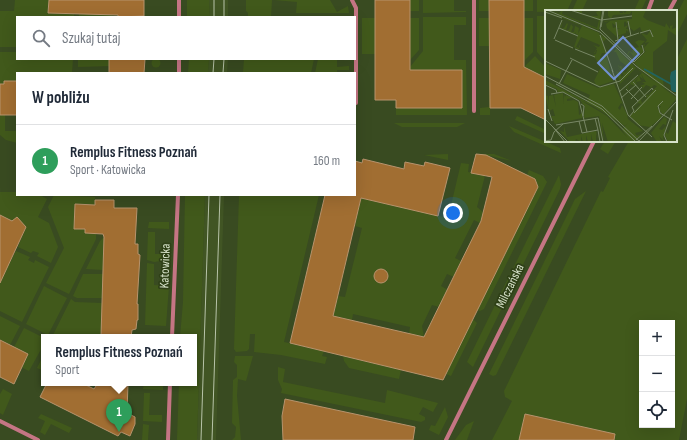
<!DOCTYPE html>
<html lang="pl">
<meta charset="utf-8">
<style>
body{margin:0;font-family:"Sofia Sans Condensed",sans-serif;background:#f2f2f3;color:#1f2937}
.controls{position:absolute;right:12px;bottom:12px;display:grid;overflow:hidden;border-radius:0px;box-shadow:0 4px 16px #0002}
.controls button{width:36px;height:36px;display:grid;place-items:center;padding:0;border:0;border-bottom:1px solid #e0e1e3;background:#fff;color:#1f2937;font:20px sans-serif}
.you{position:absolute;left:453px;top:213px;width:14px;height:14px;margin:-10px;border:3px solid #fff;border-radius:50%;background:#1a73e8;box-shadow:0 0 0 6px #1a73e833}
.badge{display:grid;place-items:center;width:26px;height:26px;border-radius:50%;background:#2563eb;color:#fff;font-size:13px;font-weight:700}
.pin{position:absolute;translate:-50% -33px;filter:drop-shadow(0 1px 2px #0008)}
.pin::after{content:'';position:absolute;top:21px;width:14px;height:12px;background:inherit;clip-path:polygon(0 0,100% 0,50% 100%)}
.popup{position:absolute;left:41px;top:334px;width:156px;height:52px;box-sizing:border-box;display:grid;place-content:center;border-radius:0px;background:#fff;filter:drop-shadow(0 1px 3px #0005);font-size:13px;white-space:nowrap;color:#747a83}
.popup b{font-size:15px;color:#1f2937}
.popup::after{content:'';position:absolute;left:50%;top:100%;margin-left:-8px;border:8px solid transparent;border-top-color:#fff}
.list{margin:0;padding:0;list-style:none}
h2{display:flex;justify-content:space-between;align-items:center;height:52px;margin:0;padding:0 16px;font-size:17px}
h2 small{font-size:13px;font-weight:400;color:#747a83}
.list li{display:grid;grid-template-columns:26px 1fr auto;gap:12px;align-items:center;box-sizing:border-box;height:72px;padding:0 16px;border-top:1px solid #e0e1e3}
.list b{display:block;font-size:15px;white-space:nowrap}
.list p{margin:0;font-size:13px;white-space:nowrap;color:#747a83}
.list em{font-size:13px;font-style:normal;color:#747a83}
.icon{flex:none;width:22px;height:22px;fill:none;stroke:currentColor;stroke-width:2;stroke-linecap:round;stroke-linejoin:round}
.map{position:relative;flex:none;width:687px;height:440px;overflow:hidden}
.search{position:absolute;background:#fff;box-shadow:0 4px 16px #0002;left:16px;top:16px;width:340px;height:44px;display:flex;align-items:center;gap:10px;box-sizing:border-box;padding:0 14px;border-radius:0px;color:#747a83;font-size:15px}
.panel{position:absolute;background:#fff;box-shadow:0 4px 16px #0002;left:16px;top:72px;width:340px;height:124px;border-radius:0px}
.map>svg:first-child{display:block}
.built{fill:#415524}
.green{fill:#41591b;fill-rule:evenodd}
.building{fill:#a16e32;stroke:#b7936d}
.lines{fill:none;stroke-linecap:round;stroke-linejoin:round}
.minor{stroke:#c57584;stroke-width:4}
.tram{stroke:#b8c4a9;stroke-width:1}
.labels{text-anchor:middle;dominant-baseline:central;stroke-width:3.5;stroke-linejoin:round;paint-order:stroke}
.street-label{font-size:13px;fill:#d7e2ca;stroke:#2f4017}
.inset-river{fill:none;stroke:#21635e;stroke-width:2}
.inset-road{fill:none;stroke:#788765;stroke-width:1}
.view{fill:#7191d2;fill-opacity:0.15;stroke:#7191d2;stroke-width:2}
.inset-edge{fill:none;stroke:#d7e2ca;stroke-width:2}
</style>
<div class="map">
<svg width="687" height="440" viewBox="0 0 687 440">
<rect width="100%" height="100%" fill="#394b21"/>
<g class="built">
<path d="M 209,0 L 228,0 L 228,17 L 210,17 Z"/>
<path d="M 209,59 L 228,59 L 227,73 L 208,73 Z"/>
<path d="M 205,195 L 224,195 L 216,440 L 197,440 Z"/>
</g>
<g class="green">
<path d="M 15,0 L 49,0 L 48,13 L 74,14 L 74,17 L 17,17 L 17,47 L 0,47 L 0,11 L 14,11 Z"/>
<path d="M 187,0 L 209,0 L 210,17 L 187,17 Z"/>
<path d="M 246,0 L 272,0 L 271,17 L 248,17 L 248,13 L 246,11 Z"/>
<path d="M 274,0 L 330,0 L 337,12 L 348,6 L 349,13 L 296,13 L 297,2 Z"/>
<rect x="410" y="0" width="9" height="11"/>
<path d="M 423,0 L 454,0 L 454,11 L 466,11 L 466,12 L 423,13 Z"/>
<rect x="479" y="0" width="10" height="11"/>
<rect x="524" y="0" width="9" height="11"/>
<path d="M 537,0 L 572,0 L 567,11 L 537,12 Z"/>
<path d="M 577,0 L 587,0 L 582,11 L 572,11 Z"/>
<path d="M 639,0 L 646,0 L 641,11 L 634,11 Z"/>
<path d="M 684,0 L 687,0 L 687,14 L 676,36 L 676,16 Z"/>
<path d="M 79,14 L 114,14 L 110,17 L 79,17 Z"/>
<path d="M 537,16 L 546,16 L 546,62 L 537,52 Z"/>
<path d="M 423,17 L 466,17 L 466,25 L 454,25 L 454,60 L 466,60 L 467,115 L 396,115 L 396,108 L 462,108 L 461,70 L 410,70 L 410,67 L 423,51 Z"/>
<rect x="362" y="18" width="13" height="36"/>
<path d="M 410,18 L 419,18 L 419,50 L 410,60 Z"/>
<path d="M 479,18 L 490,18 L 490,115 L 480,115 L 480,108 L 489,107 L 489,46 L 479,46 Z"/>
<path d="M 524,18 L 533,18 L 533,52 L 524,61 Z"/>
<path d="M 687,39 L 687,399 L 679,440 L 492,440 L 512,401 L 505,397 L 504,391 L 601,191 L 603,192 L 610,178 L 608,177 L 629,141 L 676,141 L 676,61 ZM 642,323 L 672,323 L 672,425 L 642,425 Z"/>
<path d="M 0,52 L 17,52 L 17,59 L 73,59 L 72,73 L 17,73 L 17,81 L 5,81 L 4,84 L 0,84 Z"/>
<path d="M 535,56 L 546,68 L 546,78 L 524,67 Z"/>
<circle cx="156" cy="63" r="4.5"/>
<path d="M 78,59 L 109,59 L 109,66 L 78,67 Z"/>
<path d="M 189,59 L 209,59 L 208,73 L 188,73 Z"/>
<path d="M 244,59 L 314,59 L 311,73 L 243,73 Z"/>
<path d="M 318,59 L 337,59 L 337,67 L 349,66 L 349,70 L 337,70 L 337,73 L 315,73 Z"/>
<path d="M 0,115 L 5,115 L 5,131 L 17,131 L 17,143 L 6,140 L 0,135 Z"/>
<path d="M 517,116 L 546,130 L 546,134 L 515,120 Z"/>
<path d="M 394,123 L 465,123 L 457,127 L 402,127 Z"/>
<path d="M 509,126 L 560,148 L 561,153 L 514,132 Z"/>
<path d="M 605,141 L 616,141 L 608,154 L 600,149 Z"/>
<path d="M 448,154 L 448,160 L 424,155 Z"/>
<path d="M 476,154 L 494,154 L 512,161 L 490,156 L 477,207 L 483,212 L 480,223 L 474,220 L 455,258 L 461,261 L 454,277 L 447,274 L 441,286 L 448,290 L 439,307 L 432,305 L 422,326 L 424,337 L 409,334 L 410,327 L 353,314 L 352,320 L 333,316 L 338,296 L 345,297 L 362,228 L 355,226 L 361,198 L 448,218 L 461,163 L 469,164 L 468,172 L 478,174 L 482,155 Z"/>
<path d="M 529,170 L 543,176 L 547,182 L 484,309 L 480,311 L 477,310 L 538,187 L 535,179 L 527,175 Z"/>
<path d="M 559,175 L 561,184 L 560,189 L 473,367 L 467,362 Z"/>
<path d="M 586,191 L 496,375 L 493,376 L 489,374 L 575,199 Z"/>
<path d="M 0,192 L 17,192 L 17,195 L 40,195 L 47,199 L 38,217 L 49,223 L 58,247 L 51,263 L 37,256 L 39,253 L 33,251 L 31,253 L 18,247 L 26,227 L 17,217 L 12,221 L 0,215 Z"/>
<path d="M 54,195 L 95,197 L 95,205 L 75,205 L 74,229 L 85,229 L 85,233 L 96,234 L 96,239 L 69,294 L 46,283 L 64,248 L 48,207 Z"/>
<path d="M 185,195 L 205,195 L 197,440 L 177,440 L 179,383 L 194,383 L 194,337 L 180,337 L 183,302 Z"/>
<path d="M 239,195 L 319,195 L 284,342 L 324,351 L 322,356 L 327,357 L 325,364 L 281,355 L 254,352 L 255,334 L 250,334 L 249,349 L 247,351 L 236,352 L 234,349 Z"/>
<path d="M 149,222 L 169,222 L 169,229 L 148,228 Z"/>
<path d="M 148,232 L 155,232 L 155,254 L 168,254 L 168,260 L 154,262 L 147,260 Z"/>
<path d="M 104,237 L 103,270 L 86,269 L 100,241 Z"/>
<path d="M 16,251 L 30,257 L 28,260 L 34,263 L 35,260 L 49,267 L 22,322 L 0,311 L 0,273 L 6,263 L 9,264 Z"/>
<path d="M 147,263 L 154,264 L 154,285 L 169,286 L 166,326 L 145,325 Z"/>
<path d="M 83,274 L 104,274 L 102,298 L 77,298 L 73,296 Z"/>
<path d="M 44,286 L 67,298 L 48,335 L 26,324 Z"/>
<path d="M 71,299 L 75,302 L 102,303 L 102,335 L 100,336 L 102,337 L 52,337 Z"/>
<path d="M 0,316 L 20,326 L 10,345 L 0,340 Z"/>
<path d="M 473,319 L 477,323 L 451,376 L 446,374 Z"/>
<path d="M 24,328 L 44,338 L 44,344 L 29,371 L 21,367 L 14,347 Z"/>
<path d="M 44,354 L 44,371 L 37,368 Z"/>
<path d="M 235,356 L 253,356 L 246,381 L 238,379 L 237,396 L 241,440 L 232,440 L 235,437 L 236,427 L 232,423 L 233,380 L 237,377 L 237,365 L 234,362 Z"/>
<path d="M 343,356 L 401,370 L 399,379 L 349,368 L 344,361 Z"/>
<path d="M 278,367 L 285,369 L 283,382 L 385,403 L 387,390 L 438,403 L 433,412 L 423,407 L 419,414 L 425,417 L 425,420 L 421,422 L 281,393 L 282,389 L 278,380 Z"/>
<path d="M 144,383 L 163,384 L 163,390 L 143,389 Z"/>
<path d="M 3,389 L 12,394 L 3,415 L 0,413 L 0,394 Z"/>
<path d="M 144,393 L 150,393 L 149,415 L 162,415 L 162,422 L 143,421 Z"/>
<path d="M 445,407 L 448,417 L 439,435 L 429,430 L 431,425 L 435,426 Z"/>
<path d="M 41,414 L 72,428 L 69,433 L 51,424 L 45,435 L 40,432 L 45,421 L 38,418 Z"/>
<path d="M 474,421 L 467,440 L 455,440 L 466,425 Z"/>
<path d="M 143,424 L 149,425 L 148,440 L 142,440 Z"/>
</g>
<g class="building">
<path d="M 49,0 L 144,0 L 144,16 L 118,17 L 118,15 L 48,13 Z"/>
<path d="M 375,0 L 410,0 L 410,70 L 462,70 L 462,108 L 396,108 L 396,100 L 375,100 Z"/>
<path d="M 489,0 L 524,0 L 524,67 L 546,78 L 546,120 L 521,108 L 490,108 Z"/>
<path d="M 109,59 L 145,59 L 144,73 L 109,73 Z"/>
<path d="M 4,81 L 17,81 L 17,115 L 0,115 L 0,84 L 4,84 Z"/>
<path d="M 476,154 L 486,155 L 535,179 L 538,187 L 443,380 L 290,343 L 325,195 L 355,195 L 355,161 L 362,163 L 363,159 L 404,169 L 405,162 L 424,166 L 425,162 L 450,168 L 438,216 L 361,198 L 333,316 L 424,337 L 481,221 L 492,177 L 471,173 Z"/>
<path d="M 95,200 L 114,200 L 114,208 L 137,208 L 135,244 L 138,244 L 138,254 L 140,255 L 137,304 L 138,304 L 138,320 L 137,320 L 136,329 L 132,330 L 131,337 L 101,336 L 104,237 L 103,234 L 85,233 L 85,229 L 74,229 L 75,204 L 95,205 Z"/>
<path d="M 0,215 L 12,221 L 17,217 L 26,227 L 0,283 Z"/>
<circle cx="381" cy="276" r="7"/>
<path d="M 0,340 L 28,354 L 14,384 L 0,377 Z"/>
<path d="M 47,383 L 82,383 L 94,389 L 98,383 L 128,383 L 127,413 L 135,417 L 135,424 L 130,436 L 121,432 L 118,436 L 40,397 Z"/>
<path d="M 285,399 L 415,427 L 413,440 L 283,440 L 282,416 Z"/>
<path d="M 525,414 L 615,434 L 614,440 L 519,440 Z"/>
</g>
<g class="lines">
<g class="minor">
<path d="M 179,0 L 179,17"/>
<path d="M 352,0 L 356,8 L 356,103"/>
<path d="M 474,0 L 474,111"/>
<path d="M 648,11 L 652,0"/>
<path d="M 669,11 L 675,0"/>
<path d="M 179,73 L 179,59"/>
<path d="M 172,337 L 178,195"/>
<path d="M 0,421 L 38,440"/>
<path d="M 168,440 L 170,383"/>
<path d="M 446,440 L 594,141"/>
</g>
<g class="tram">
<path d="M 214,0 L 214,17"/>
<path d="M 224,17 L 224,0"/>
<path d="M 213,73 L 214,59"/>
<path d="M 223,73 L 224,59"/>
<path d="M 201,440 L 209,195"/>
<path d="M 212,440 L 220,195"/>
</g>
</g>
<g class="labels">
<g class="street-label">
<text transform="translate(165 266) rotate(-88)">Katowicka</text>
<text transform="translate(510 286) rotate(-64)">Milczańska</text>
</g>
</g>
<g transform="translate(545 10)">
<rect width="132" height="132" fill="#394b21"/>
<path d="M 4,0 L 14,3 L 18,0 L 17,4 L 52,18 L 54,10 L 27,0 L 37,0 L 37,4 L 46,6 L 53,6 L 51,2 L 56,0 L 54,20 ZM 63,0 L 74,0 L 75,3 L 78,3 L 77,0 L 80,3 L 82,0 L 101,0 L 98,7 L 102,10 L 120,17 L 121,13 L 125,19 L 125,16 L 128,15 L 127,19 L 132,17 L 132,26 L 123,20 L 122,31 L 108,42 L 108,63 L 118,70 L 119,77 L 132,85 L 114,75 L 89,53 L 101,41 L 100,41 L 98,35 L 100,34 L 99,38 L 104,32 L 100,33 L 102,30 L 96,23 L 102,25 L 105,21 L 108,28 L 106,20 L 97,22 L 95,17 L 89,21 L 85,18 L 83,10 L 82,14 L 80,11 L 79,13 L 79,17 L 83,15 L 81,19 L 83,19 L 83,22 L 81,20 L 81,23 L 75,25 L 77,28 L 73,28 L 75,25 L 73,25 L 72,19 L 75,19 L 72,18 L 72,12 L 70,15 L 67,13 L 68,18 L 71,17 L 72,27 L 62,18 L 61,14 L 65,11 L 59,12 L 60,11 L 87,9 L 87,1 L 85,4 L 68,5 L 66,9 L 63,6 ZM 0,1 L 20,8 L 54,23 L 61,43 L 57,43 L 55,47 L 56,50 L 59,45 L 61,44 L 68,71 L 53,76 L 39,70 L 33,66 L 51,74 L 49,71 L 56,57 L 48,45 L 51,44 L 52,40 L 51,40 L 50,43 L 49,43 L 52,38 L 48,35 L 54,37 L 55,35 L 36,27 L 31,37 L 34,38 L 34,35 L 35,36 L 34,39 L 32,39 L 29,37 L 33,25 L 31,24 L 31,22 L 30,24 L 16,18 L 15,17 L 18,11 L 16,18 L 19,18 L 22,13 L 23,14 L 21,20 L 24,20 L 26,14 L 28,17 L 26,22 L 29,22 L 30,16 L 34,18 L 33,24 L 37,16 ZM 55,24 L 62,29 L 90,57 L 132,88 L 118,105 L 114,99 L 116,96 L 112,97 L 117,107 L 105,117 L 93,115 L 85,106 L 96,94 L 93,93 L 88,98 L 94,91 L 100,85 L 96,90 L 97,93 L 102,88 L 101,84 L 107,79 L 101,84 L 103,86 L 112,76 L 109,75 L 100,83 L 106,77 L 101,75 L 97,80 L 98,77 L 95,76 L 100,74 L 97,72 L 101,72 L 96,64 L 98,69 L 94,66 L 96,71 L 91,72 L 93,68 L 90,71 L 92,75 L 88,72 L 90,76 L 85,74 L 82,77 L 84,81 L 81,77 L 97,63 L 91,58 L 74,75 L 75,72 L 71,61 L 76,64 L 76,67 L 79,65 L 72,57 L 80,64 L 79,63 L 79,61 L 77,61 L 77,60 L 76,60 L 76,59 L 73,56 L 75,54 L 73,57 L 76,56 L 80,63 L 86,56 L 83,57 L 75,51 L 71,42 L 69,42 L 71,38 L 62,28 L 58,32 ZM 94,30 L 100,31 L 95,36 L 99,41 L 91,49 L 92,45 L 89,47 L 85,42 L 83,44 L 90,51 L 89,51 L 82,44 L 84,41 L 88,43 L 87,40 L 89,39 L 90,42 L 90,38 L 94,37 L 90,32 ZM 0,53 L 16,60 L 15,69 L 0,64 ZM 22,64 L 53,78 L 69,74 L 78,94 L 76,93 L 73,98 L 75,100 L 77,95 L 85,110 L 82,105 L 83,109 L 98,121 L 90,123 L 92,126 L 96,124 L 89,132 L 63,132 L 57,113 L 59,132 L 54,106 L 39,108 L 40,97 L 35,90 L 62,106 L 82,127 L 77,120 L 83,113 L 80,116 L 48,96 L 18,82 L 13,83 L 12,79 L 0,74 L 0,70 L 42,92 L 45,85 L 18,73 ZM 18,83 L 19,94 L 19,84 L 20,87 L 21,85 L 27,88 L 22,89 L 22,91 L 29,90 L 33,92 L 34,105 L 37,103 L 37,108 L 10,114 L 6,106 L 10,106 L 8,99 L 4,101 L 0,85 L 3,86 L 4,97 L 4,86 L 8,85 L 11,97 L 9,85 L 13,84 L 15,95 L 13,84 ZM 119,107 L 122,109 L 121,115 L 118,114 L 114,119 L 117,120 L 121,116 L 118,128 L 120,132 L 114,126 L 117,132 L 112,132 L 106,123 ZM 128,111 L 132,114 L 132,132 L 123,132 L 120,125 L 121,122 L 123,124 ZM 19,116 L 22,127 L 51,121 L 54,132 L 51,123 L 51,132 L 48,132 L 46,124 L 46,132 L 43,132 L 41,125 L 41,132 L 38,132 L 36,126 L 36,132 L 31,129 L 30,132 L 25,132 L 15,121 L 19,122 Z" fill="#41591b"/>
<path d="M 132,59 L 132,82 L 129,82 L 126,80 L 125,67 L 126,62 Z" fill="#21635e"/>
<path class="inset-river" d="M 99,59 L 126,74"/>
<path class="inset-road" d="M 2,0 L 55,22 L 91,56 L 132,86M 25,0 L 56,10 L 87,6M 58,0 L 55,19 L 89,52 L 99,42 L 97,35M 0,2 L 17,8M 83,11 L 86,26M 71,12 L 73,30M 56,17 L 59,0M 14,18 L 33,26M 95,23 L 105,20 L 108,27M 55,25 L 68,62M 9,29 L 17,10M 10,30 L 28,38M 70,31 L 94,23M 30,39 L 50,47M 25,48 L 53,62M 0,51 L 55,77 L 75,71 L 88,58M 67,60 L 83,105 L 107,127M 0,66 L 57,96 L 95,132M 88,72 L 101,87M 11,74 L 57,99 L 91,132M 14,74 L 27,50M 0,75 L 11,80 L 12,83M 81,79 L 93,91M 74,82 L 93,65M 6,84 L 18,82 L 34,91 L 39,110M 76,88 L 91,75M 86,89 L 97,77M 118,91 L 113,96 L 115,103 L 127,110M 36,94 L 39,96 L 38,106M 3,99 L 7,111M 89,103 L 111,80M 84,107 L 89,101 L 87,97 L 107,78 L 108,80M 0,109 L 23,132M 39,110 L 42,122M 34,111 L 37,123 L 53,120 L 50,108M 11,115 L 53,108 L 58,132M 8,117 L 20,132M 53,120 L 55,132M 91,130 L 107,116M 0,131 L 6,130 L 9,122 L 18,114M 94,131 L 132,91M 122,132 L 119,125 L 128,100"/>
<path class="view" d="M 78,27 L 94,44 L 69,69 L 53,53 Z"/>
<rect width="132" height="132" class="inset-edge"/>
</g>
</svg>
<div class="controls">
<button>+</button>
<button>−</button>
<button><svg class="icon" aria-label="locate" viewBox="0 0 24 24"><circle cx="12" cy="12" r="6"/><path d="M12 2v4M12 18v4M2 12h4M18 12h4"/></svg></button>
</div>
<div class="you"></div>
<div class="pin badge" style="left:119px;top:432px;background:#2e9e5b">1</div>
<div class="popup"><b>Remplus Fitness Poznań</b>Sport</div>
<div class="search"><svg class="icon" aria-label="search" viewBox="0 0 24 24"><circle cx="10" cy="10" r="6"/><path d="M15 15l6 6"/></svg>Szukaj tutaj</div>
<section class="panel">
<h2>W pobliżu<small></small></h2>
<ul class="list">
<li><span class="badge" style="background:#2e9e5b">1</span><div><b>Remplus Fitness Poznań</b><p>Sport · Katowicka</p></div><em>160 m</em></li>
</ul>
</section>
</div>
